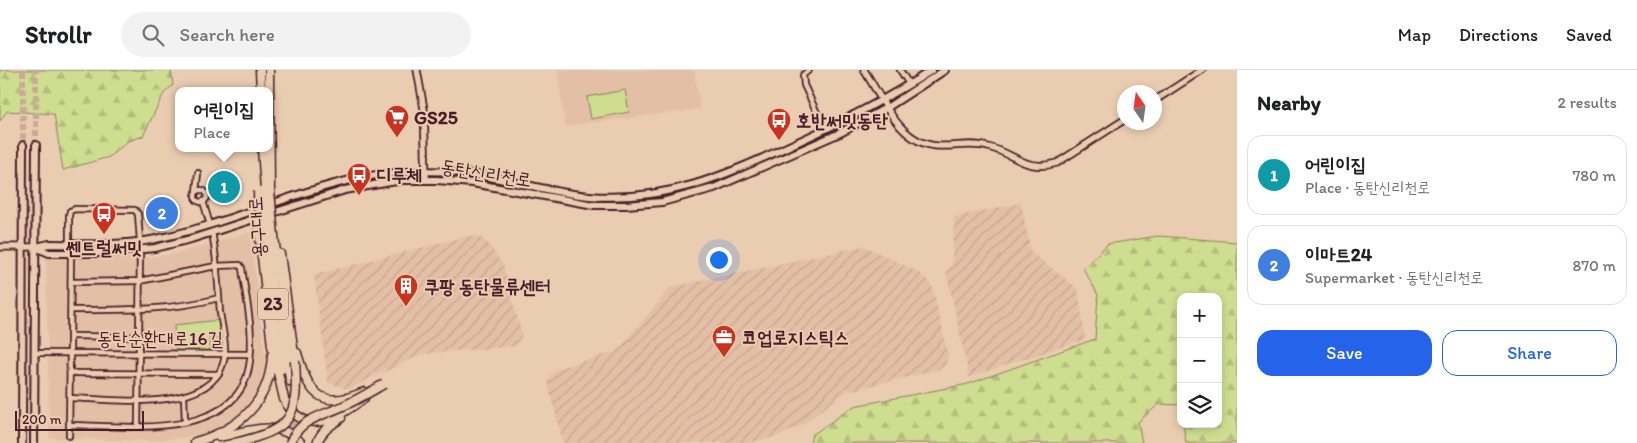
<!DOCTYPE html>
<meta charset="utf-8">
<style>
body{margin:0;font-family:Itim,"Poor Story",sans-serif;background:#f2f2f2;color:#202124}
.controls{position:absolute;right:15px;bottom:15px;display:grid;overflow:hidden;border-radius:10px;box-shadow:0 2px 8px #0003}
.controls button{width:45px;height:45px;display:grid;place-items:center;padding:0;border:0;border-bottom:1px solid #e0e0e0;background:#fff;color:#202124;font:25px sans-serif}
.compass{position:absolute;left:1117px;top:15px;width:45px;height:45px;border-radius:50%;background:#fff;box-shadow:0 2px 8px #0003;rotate:347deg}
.scale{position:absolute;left:15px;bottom:12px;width:129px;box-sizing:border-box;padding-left:5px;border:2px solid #4a1f2b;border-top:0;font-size:14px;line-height:18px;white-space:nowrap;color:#4a1f2b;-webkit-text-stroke:4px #eacdb1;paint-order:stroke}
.you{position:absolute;left:718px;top:189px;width:18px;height:18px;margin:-12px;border:4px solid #fff;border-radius:50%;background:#1a73e8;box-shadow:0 0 0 8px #1a73e833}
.badge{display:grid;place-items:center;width:32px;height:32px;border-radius:50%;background:#2563eb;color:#fff;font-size:16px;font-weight:700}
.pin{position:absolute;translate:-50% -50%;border:2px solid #fff;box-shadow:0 1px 5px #0006}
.popup{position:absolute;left:175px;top:17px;width:98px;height:65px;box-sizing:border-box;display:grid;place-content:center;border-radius:10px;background:#fff;filter:drop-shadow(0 1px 4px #0005);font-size:16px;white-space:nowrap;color:#757577}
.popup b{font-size:19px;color:#202124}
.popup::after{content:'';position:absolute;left:50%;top:100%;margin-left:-10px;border:10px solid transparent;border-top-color:#fff}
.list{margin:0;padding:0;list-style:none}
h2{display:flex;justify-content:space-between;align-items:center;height:65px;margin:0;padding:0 20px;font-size:21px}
h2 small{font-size:16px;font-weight:400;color:#757577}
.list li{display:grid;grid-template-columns:32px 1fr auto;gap:15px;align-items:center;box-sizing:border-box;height:80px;margin:0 10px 10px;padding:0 10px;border:1px solid #e0e0e0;border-radius:15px}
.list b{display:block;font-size:19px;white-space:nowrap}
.list p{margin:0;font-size:16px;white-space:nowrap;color:#757577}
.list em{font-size:16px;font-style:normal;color:#757577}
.actions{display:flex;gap:10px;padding:15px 20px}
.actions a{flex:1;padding:11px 0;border:1px solid #2563eb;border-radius:15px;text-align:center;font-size:18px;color:#2563eb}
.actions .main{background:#2563eb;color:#fff}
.icon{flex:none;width:28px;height:28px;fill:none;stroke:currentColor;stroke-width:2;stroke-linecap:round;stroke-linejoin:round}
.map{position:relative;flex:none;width:1237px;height:373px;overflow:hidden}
header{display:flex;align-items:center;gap:30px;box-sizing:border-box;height:70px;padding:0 25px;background:#fff;border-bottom:1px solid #e0e0e0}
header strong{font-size:24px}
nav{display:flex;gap:28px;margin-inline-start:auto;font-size:18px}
.search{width:350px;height:45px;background:#f2f2f2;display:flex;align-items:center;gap:12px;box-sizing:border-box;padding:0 18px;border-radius:28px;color:#757577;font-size:19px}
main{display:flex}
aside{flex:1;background:#fff}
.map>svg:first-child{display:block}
.built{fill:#e3bfa6}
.industrial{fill:url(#industrial-furrows)}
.forest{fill:url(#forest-firs);stroke:#8c7e5e}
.park{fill:#cfdd90;stroke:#8c7e5e}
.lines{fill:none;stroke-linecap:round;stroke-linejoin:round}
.secondary-tunnel{stroke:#caaa96;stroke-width:6;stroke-dasharray:6 3;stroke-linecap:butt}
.trunk-tunnel{stroke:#caaa96;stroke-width:8;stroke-dasharray:8 4;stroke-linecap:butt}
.minor-casing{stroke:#4a1f2b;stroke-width:8}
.tertiary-casing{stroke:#4a1f2b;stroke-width:9}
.secondary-casing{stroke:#4a1f2b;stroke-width:10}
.trunk-casing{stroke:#4a1f2b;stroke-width:11}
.minor{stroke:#eacdb1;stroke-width:4.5}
.tertiary{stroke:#eacdb1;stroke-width:5.5}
.secondary{stroke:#eacdb1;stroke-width:6}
.trunk{stroke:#eacdb1;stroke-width:8}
.trunk-bridge-casing{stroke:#4a1f2b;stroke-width:11;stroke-linecap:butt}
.trunk-bridge{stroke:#eacdb1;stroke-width:8}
.labels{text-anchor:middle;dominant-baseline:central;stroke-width:4;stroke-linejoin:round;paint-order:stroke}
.shield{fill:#eacdb1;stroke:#7a5353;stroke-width:1}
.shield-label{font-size:18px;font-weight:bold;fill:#4a1f2b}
.poi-label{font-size:19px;font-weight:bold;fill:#4a1f2b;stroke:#eacdb1;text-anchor:start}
.street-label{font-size:19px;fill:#4a1f2b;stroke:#eacdb1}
</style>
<header>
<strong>Strollr</strong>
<div class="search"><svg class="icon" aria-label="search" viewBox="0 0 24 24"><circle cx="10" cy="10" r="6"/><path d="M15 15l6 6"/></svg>Search here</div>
<nav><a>Map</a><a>Directions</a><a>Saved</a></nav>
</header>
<main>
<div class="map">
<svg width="1237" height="373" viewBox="0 0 1237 373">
<defs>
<pattern id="industrial-furrows" width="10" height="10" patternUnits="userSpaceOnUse" patternTransform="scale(1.25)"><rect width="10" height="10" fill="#e3bfa6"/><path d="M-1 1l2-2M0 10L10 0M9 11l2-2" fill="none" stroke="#c4a48f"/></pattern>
<pattern id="forest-firs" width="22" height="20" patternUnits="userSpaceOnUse" patternTransform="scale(1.25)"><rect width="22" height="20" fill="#cfdd90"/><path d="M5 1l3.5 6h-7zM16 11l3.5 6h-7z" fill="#b3bd7c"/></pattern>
</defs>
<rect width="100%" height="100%" fill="#eacdb1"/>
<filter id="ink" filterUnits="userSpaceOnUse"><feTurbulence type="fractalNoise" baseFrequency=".02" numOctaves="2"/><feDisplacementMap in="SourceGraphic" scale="10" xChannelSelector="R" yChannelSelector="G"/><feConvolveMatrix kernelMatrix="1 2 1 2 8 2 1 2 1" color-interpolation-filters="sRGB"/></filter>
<g filter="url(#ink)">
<g class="built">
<path d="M 557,0 L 694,0 L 700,39 L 565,56 Z"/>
<path d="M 250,162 L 266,293 L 262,319 L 257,330 L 227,359 L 200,366 L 149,371 L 49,368 L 46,184 L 148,187 L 173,184 Z"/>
</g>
<g class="industrial">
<path d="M 1021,133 L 1031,182 L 1078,219 L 1085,269 L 969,307 L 946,200 L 952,194 L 954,147 Z"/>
<path d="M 467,166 L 478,166 L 488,173 L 503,195 L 522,265 L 516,276 L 422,284 L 349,319 L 328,313 L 314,205 Z"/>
<path d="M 864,176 L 918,202 L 928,210 L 933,218 L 948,285 L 946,294 L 941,299 L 845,322 L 804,354 L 779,366 L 748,373 L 563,373 L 547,311 L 556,299 L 617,281 L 671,217 Z"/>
</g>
<g class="forest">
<path d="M 0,0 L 171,0 L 173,15 L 164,23 L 143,66 L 128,71 L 109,87 L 63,100 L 54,44 L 7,41 L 0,51 Z"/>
<path d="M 1158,166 L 1237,172 L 1237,373 L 1186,373 L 1183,354 L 1218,354 L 1218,227 L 1181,227 L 1181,340 L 1180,335 L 1159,334 L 1138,352 L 1142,373 L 810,373 L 812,365 L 854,336 L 968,314 L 1095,269 L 1098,225 L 1083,198 L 1108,174 Z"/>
</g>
<g class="park">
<path d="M 625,20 L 629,42 L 591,49 L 587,27 Z"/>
<path d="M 220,250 L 221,268 L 209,269 L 210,283 L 176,282 L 174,255 Z"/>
</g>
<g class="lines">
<g class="secondary-tunnel">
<path d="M 23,0 L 23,75"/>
<path d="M 36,75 L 36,0"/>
</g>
<g class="trunk-tunnel">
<path d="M 290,311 L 298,364"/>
<path d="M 289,341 L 294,372"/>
</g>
<defs>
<g id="minor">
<path d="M 809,0 L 803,5 L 804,15 L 825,60"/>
<path d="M 900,0 L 909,14"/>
<circle cx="201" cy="126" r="6"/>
<path d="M 196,122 L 198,103"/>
<path d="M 203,131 L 210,155"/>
<path d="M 69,174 L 69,145 L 70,141 L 75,139 L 135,140 L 138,144 L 140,171"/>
<path d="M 71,240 C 121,240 170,241 219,228"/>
<path d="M 71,266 L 139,267"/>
<path d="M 35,283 L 250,284"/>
<path d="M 70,303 L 219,304"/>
<path d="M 184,326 L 185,352"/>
<path d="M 70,328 C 110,329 207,344 223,294 C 228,279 222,258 220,242 C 218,215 217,188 212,162"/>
<path d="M 70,355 C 124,356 236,371 249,297 C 255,265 246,229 242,198 L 240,195 L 216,196 L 139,211 L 71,212"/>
<path d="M 138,356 L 140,180"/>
<path d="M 69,366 L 71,183"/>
</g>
<g id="tertiary">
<path d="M 417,0 L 424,39 L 426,110"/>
<path d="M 864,0 C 883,29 899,74 938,76 C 955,77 972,72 988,77 C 1017,84 1024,102 1057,93 L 1124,50"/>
<path d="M 1154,31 L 1202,0"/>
<path d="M 0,177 L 35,177"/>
</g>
<g id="secondary">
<path d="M 35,177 L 49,183 L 102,183 L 155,178 L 191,169 L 345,120 L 402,110 L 437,110 L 472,113 L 594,135 L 626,135 L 662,132 L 714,118 L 840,63 L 888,37 L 945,0"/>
<path d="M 36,177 L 49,174 C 82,174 118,176 151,170 C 230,155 303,115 383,104 C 418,100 454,100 489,107 C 522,113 555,123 589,126 C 665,132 722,107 789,76 C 838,54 886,30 932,0"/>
<path d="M 22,373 L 23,75"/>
<path d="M 34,373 L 36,75"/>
</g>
<g id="trunk">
<path d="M 260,0 L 261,21"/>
<path d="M 269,0 L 270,120"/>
<path d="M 262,78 L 265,120"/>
<path d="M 273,156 L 290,311"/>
<path d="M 267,157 L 273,231 L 282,299"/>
<path d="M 259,160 L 272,276 L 284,329 C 304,369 338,348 364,328"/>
<path d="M 280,184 L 295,291"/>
<path d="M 297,283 C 308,321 319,342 364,322"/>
<path d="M 219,367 C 247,362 278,348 301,373"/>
<path d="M 195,372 C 238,360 270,333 272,285"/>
<path d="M 317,373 C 321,361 331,355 341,348"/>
</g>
</defs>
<use href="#minor" class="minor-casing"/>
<use href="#tertiary" class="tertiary-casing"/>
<use href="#secondary" class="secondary-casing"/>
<use href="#trunk" class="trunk-casing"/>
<use href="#minor" class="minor"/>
<use href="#tertiary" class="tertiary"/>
<use href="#secondary" class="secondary"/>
<use href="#trunk" class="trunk"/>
<defs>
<g id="trunk-bridge">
<path d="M 265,120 L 267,157"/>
<path d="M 270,120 L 273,156"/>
<path d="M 258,121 L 259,160"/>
<path d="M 235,373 C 291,359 299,350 295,291"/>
<path d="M 290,373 C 299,349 322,346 343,336 C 357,330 370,322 384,314"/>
</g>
</defs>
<use href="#trunk-bridge" class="trunk-bridge-casing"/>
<use href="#trunk-bridge" class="trunk-bridge"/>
</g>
</g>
<defs>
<symbol id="supermarket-pin" viewBox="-11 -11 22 30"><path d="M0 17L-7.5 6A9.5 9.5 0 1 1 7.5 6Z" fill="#c8321e" stroke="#eacdb1"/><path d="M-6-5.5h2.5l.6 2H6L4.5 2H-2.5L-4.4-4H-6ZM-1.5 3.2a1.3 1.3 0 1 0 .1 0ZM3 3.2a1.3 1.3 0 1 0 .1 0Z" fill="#fff"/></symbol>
<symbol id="bus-pin" viewBox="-11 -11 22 30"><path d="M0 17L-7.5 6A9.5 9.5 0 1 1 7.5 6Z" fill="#c8321e" stroke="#eacdb1"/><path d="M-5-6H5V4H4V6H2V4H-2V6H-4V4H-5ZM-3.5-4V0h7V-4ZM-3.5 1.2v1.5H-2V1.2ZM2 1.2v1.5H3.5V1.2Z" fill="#fff"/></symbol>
<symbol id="building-pin" viewBox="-11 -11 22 30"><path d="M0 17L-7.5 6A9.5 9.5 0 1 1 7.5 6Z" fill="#c8321e" stroke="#eacdb1"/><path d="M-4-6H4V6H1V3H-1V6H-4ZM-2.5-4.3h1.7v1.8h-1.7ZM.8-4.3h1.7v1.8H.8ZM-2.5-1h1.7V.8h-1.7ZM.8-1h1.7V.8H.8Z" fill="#fff"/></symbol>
<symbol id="office-pin" viewBox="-11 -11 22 30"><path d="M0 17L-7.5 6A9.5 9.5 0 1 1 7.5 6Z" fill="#c8321e" stroke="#eacdb1"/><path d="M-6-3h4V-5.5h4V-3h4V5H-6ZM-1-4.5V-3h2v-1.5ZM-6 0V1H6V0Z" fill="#fff"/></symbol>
</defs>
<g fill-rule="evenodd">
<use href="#supermarket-pin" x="383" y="33" width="28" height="38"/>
<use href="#bus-pin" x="765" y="36" width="28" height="38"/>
<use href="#bus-pin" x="345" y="91" width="28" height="38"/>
<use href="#bus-pin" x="90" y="130" width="28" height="38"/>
<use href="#building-pin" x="392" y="202" width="28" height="38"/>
<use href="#office-pin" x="710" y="253" width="28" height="38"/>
</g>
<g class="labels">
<rect class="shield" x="258" y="218.5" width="30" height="31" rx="4"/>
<g class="shield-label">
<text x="273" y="234">23</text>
</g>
<g class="poi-label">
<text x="414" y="47">GS25</text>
<text x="796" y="50">호반써밋동탄</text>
<text x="376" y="105">디루체</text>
<text x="104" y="177" text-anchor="middle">쎈트럴써밋</text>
<text x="424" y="216">쿠팡 동탄물류센터</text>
<text x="742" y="267">코업로지스틱스</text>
</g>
<g class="street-label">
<text transform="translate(486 103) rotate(9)">동탄신리천로</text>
<text transform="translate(257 157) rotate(-94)">용구대로</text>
<text x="160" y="268">동탄순환대로16길</text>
</g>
</g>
</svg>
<div class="controls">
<button>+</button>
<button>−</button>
<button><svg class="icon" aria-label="layers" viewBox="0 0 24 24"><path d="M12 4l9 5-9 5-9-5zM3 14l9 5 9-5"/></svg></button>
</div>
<svg class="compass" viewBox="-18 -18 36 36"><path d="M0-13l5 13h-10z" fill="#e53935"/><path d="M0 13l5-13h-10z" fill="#757577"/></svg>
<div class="scale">200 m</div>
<div class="you"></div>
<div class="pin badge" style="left:224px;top:117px;background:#0f9aa8">1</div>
<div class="popup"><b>어린이집</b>Place</div>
<div class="pin badge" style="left:162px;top:143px;background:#3f7fe0">2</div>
</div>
<aside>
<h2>Nearby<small>2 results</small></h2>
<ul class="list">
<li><span class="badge" style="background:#0f9aa8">1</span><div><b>어린이집</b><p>Place · 동탄신리천로</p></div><em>780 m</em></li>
<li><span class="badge" style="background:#3f7fe0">2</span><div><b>이마트24</b><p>Supermarket · 동탄신리천로</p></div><em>870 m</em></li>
</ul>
<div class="actions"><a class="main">Save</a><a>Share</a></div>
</aside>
</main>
